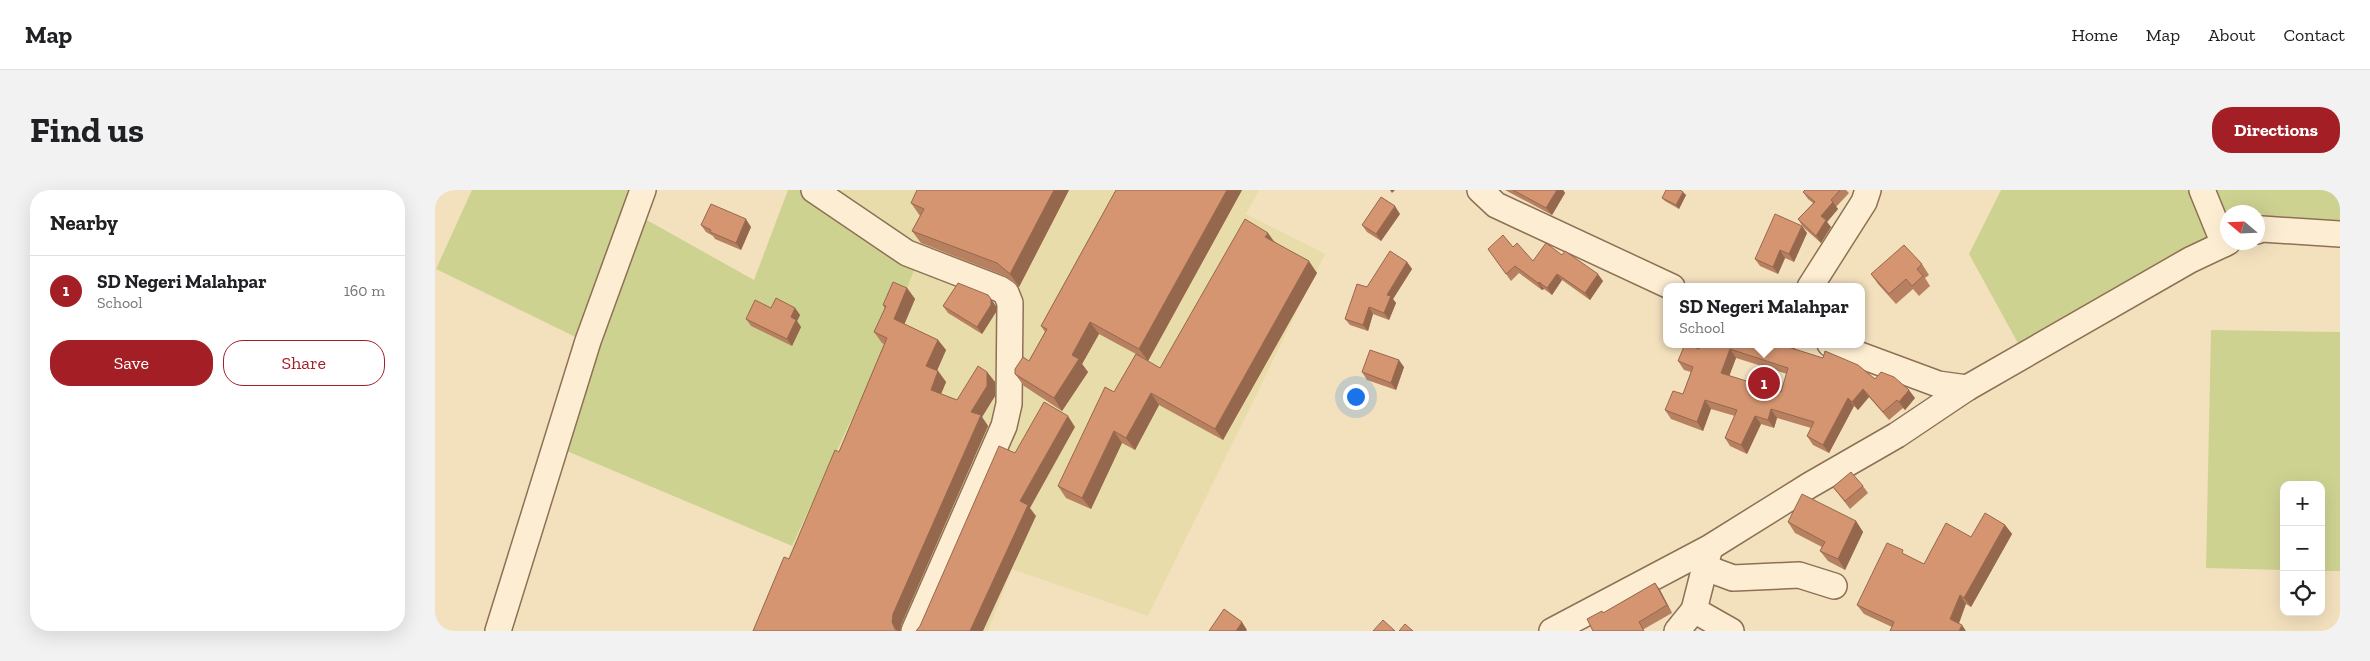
<!DOCTYPE html>
<meta charset="utf-8">
<style>
body{margin:0;font-family:"Zilla Slab",serif;background:#f2f2f2;color:#202124}
.controls{position:absolute;right:15px;bottom:15px;display:grid;overflow:hidden;border-radius:10px;box-shadow:0 5px 20px #0002}
.controls button{width:45px;height:45px;display:grid;place-items:center;padding:0;border:0;border-bottom:1px solid #e0e0e0;background:#fff;color:#202124;font:25px sans-serif}
.compass{position:absolute;left:1785px;top:15px;width:45px;height:45px;border-radius:50%;background:#fff;box-shadow:0 5px 20px #0002;rotate:289deg}
.you{position:absolute;left:920px;top:206px;width:18px;height:18px;margin:-12px;border:4px solid #fff;border-radius:50%;background:#1a73e8;box-shadow:0 0 0 8px #1a73e833}
.badge{display:grid;place-items:center;width:32px;height:32px;border-radius:50%;background:#a41e25;color:#fff;font-size:16px;font-weight:700}
.pin{position:absolute;translate:-50% -50%;border:2px solid #fff;box-shadow:0 1px 5px #0006}
.popup{position:absolute;left:1228px;top:93px;width:202px;height:65px;box-sizing:border-box;display:grid;place-content:center;border-radius:10px;background:#fff;filter:drop-shadow(0 1px 4px #0005);font-size:16px;white-space:nowrap;color:#757577}
.popup b{font-size:19px;color:#202124}
.popup::after{content:'';position:absolute;left:50%;top:100%;margin-left:-10px;border:10px solid transparent;border-top-color:#fff}
.list{margin:0;padding:0;list-style:none}
h2{display:flex;justify-content:space-between;align-items:center;height:65px;margin:0;padding:0 20px;font-size:21px}
h2 small{font-size:16px;font-weight:400;color:#757577}
.list li{display:grid;grid-template-columns:32px 1fr auto;gap:15px;align-items:center;box-sizing:border-box;height:70px;padding:0 20px;border-top:1px solid #e0e0e0}
.list b{display:block;font-size:19px;white-space:nowrap}
.list p{margin:0;font-size:16px;white-space:nowrap;color:#757577}
.list em{font-size:16px;font-style:normal;color:#757577}
.actions{display:flex;gap:10px;padding:15px 20px}
.actions a{flex:1;padding:11px 0;border:1px solid #a41e25;border-radius:20px;text-align:center;font-size:18px;color:#a41e25}
.actions .main{background:#a41e25;color:#fff}
.icon{flex:none;width:28px;height:28px;fill:none;stroke:currentColor;stroke-width:2;stroke-linecap:round;stroke-linejoin:round}
.map{position:relative;flex:none;width:1905px;height:441px;overflow:hidden;border-radius:20px}
header{display:flex;align-items:center;gap:30px;box-sizing:border-box;height:70px;padding:0 25px;background:#fff;border-bottom:1px solid #e0e0e0}
header strong{font-size:24px}
nav{display:flex;gap:28px;margin-inline-start:auto;font-size:18px}
.intro{display:flex;align-items:center;justify-content:space-between;box-sizing:border-box;height:120px;padding:0 30px}
h1{margin:0;font-size:35px}
.button{padding:12px 22px;border-radius:20px;background:#a41e25;color:#fff;font-size:18px;font-weight:700}
main{display:flex;gap:30px;padding:0 30px}
aside{flex:1;background:#fff;border-radius:20px;box-shadow:0 5px 20px #0002}
.map>svg:first-child{display:block}
.farmland{fill:#e9dcab}
.green{fill:#ced291}
.lines{fill:none;stroke-linecap:round;stroke-linejoin:round}
.minor-casing{stroke:#8e7055;stroke-width:28}
.minor{stroke:#fdeed3;stroke-width:25}
.wall{fill:#b78060;fill-rule:evenodd}
.shaded-wall{fill:#95684e}
.building{fill:#d59570;stroke:#95684e;fill-rule:evenodd}
</style>
<header>
<strong>Map</strong>
<nav><a>Home</a><a>Map</a><a>About</a><a>Contact</a></nav>
</header>
<div class="intro"><h1>Find us</h1><a class="button">Directions</a></div>
<main>
<aside>
<h2>Nearby<small></small></h2>
<ul class="list">
<li><span class="badge">1</span><div><b>SD Negeri Malahpar</b><p>School</p></div><em>160 m</em></li>
</ul>
<div class="actions"><a class="main">Save</a><a>Share</a></div>
</aside>
<div class="map">
<svg width="1905" height="441" viewBox="0 0 1905 441">
<rect width="100%" height="100%" fill="#f3e1be"/>
<path class="farmland" d="M 389,0 L 824,0 L 811,24 L 890,64 L 713,426 L 577,379 L 553,441 L 318,441 L 427,207 Z"/>
<g class="green">
<path d="M 37,0 L 207,0 L 201,24 L 319,90 L 353,0 L 389,0 L 485,66 L 427,207 L 357,356 L 127,259 L 165,159 L 1,79 Z"/>
<path d="M 1566,0 L 1905,0 L 1905,46 L 1823,44 L 1822,22 L 1792,22 L 1792,52 L 1590,166 L 1534,64 Z"/>
<path d="M 1776,140 L 1905,142 L 1905,381 L 1886,381 L 1886,295 L 1849,295 L 1849,380 L 1771,378 Z"/>
</g>
<g class="lines">
<defs>
<g id="minor">
<path d="M 379,0 L 472,63 L 565,99 L 571,103 L 575,113 L 574,214 L 569,236 L 479,441"/>
<path d="M 1045,0 L 1061,15 L 1237,97"/>
<path d="M 1767,0 L 1789,54"/>
<path d="M 1822,41 L 1827,39 L 1905,44"/>
<path d="M 1375,97 L 1429,12 L 1433,0"/>
<path d="M 1395,154 L 1503,194 L 1532,198"/>
<path d="M 1274,361 L 1259,420 L 1296,441"/>
<path d="M 1271,378 L 1298,388 L 1364,385 L 1399,396"/>
<path d="M 63,441 L 153,151 L 208,0"/>
<path d="M 1117,441 L 1274,358 L 1375,295 L 1462,245 L 1532,198 L 1755,70 L 1793,52"/>
<path d="M 1242,441 L 1259,420"/>
</g>
</defs>
<use href="#minor" class="minor-casing"/>
<use href="#minor" class="minor"/>
</g>
<g class="wall">
<path d="M 634,0 L 584,97 L 570,86 L 486,53 L 477,41 L 485,26 L 476,13 Z"/>
<path d="M 681,0 L 807,0 L 713,171 L 725,178 L 839,51 L 882,83 L 788,250 L 724,215 L 700,260 L 687,253 L 656,319 L 631,308 L 623,296 L 679,202 L 701,164 L 664,144 L 647,174 L 653,182 L 627,221 L 589,196 L 580,184 L 594,171 L 610,142 L 606,136 Z"/>
<path d="M 1070,0 L 1128,0 L 1130,3 L 1117,25 Z"/>
<path d="M 1370,0 L 1411,0 L 1414,3 L 1401,17 L 1403,19 L 1392,32 L 1396,37 L 1386,53 L 1368,37 L 1363,29 L 1378,13 L 1373,9 L 1368,2 Z"/>
<path d="M 1251,5 L 1244,19 L 1230,11 L 1227,8 Z"/>
<path d="M 965,24 L 946,51 L 932,42 L 927,35 Z"/>
<path d="M 266,35 L 316,37 L 306,60 L 280,49 L 278,46 L 271,42 Z"/>
<path d="M 1367,36 L 1372,43 L 1359,72 L 1350,68 L 1343,84 L 1325,76 L 1320,69 Z"/>
<path d="M 1078,57 L 1098,71 L 1127,65 L 1168,91 L 1155,110 L 1127,90 L 1117,105 L 1109,99 L 1107,100 L 1084,83 L 1076,91 L 1053,59 Z"/>
<path d="M 972,72 L 977,79 L 958,109 L 961,113 L 954,130 L 938,124 L 933,141 L 915,135 L 910,129 L 932,97 Z"/>
<path d="M 1487,74 L 1494,85 L 1490,88 L 1495,96 L 1484,106 L 1478,99 L 1461,114 L 1443,94 L 1436,84 Z"/>
<path d="M 472,98 L 480,109 L 469,134 L 503,150 L 511,160 L 502,181 L 503,181 L 511,192 L 506,204 L 522,210 L 552,182 L 560,192 L 560,206 L 547,227 L 553,236 L 466,435 L 465,441 L 318,441 L 354,369 L 404,262 L 449,154 L 447,153 L 439,142 L 450,119 L 448,115 Z"/>
<path d="M 508,116 L 561,116 L 561,122 L 547,144 L 513,123 Z"/>
<path d="M 336,118 L 360,118 L 365,125 L 362,131 L 366,137 L 357,156 L 316,136 L 311,129 Z"/>
<path d="M 1266,154 L 1357,154 L 1360,159 L 1440,189 L 1480,208 L 1470,220 L 1468,218 L 1454,230 L 1434,207 L 1423,220 L 1419,216 L 1394,263 L 1378,255 L 1372,246 L 1376,238 L 1342,228 L 1339,238 L 1326,234 L 1312,264 L 1295,256 L 1290,248 L 1300,226 L 1276,219 L 1268,241 L 1236,229 L 1230,220 L 1248,204 L 1256,182 L 1249,180 L 1243,171 L 1264,159 ZM 1301,168 L 1352,184 L 1346,202 L 1294,186 Z"/>
<path d="M 969,177 L 961,200 L 932,190 L 927,182 Z"/>
<path d="M 1428,296 L 1433,303 L 1415,319 L 1398,297 Z"/>
<path d="M 1421,331 L 1428,342 L 1410,380 L 1393,371 L 1385,361 L 1387,357 L 1360,343 L 1353,332 Z"/>
<path d="M 1570,335 L 1577,344 L 1536,417 L 1531,414 L 1457,437 L 1429,424 L 1422,415 L 1472,366 L 1489,374 L 1536,347 Z"/>
<path d="M 1220,393 L 1225,400 L 1237,423 L 1209,439 L 1158,441 L 1168,423 Z"/>
</g>
<g class="shaded-wall">
<path d="M 619,0 L 634,0 L 584,97 L 575,84 Z"/>
<path d="M 792,0 L 807,0 L 713,171 L 704,159 Z"/>
<path d="M 955,0 L 960,0 L 957,3 Z"/>
<path d="M 1122,0 L 1128,0 L 1130,3 L 1117,25 L 1111,18 Z"/>
<path d="M 1248,2 L 1251,5 L 1244,19 L 1241,15 Z"/>
<path d="M 1398,12 L 1403,19 L 1392,32 L 1396,37 L 1386,53 L 1381,46 L 1386,26 Z"/>
<path d="M 960,16 L 965,24 L 946,51 L 941,44 Z"/>
<path d="M 311,29 L 316,37 L 306,60 L 301,53 Z"/>
<path d="M 1367,36 L 1372,43 L 1359,72 L 1354,64 Z"/>
<path d="M 833,43 L 841,54 L 830,47 Z"/>
<path d="M 1345,60 L 1350,68 L 1343,84 L 1338,77 Z"/>
<path d="M 874,71 L 882,83 L 788,250 L 780,239 Z"/>
<path d="M 972,72 L 977,79 L 958,109 L 961,113 L 954,130 L 949,123 L 952,105 Z"/>
<path d="M 1122,84 L 1127,90 L 1117,105 L 1112,98 Z"/>
<path d="M 1163,84 L 1168,91 L 1155,110 L 1150,103 Z"/>
<path d="M 1104,92 L 1109,99 L 1107,100 L 1103,93 Z"/>
<path d="M 472,98 L 480,109 L 467,140 L 459,129 Z"/>
<path d="M 553,105 L 561,116 L 561,122 L 547,144 L 542,137 Z"/>
<path d="M 934,117 L 938,124 L 933,141 L 928,135 Z"/>
<path d="M 360,118 L 365,125 L 362,131 L 366,137 L 357,156 L 352,149 L 356,127 Z"/>
<path d="M 655,132 L 664,144 L 647,174 L 653,182 L 627,221 L 619,208 L 637,165 Z"/>
<path d="M 503,150 L 511,160 L 499,187 L 491,176 Z"/>
<path d="M 1354,154 L 1357,154 L 1361,160 L 1353,157 Z"/>
<path d="M 1295,159 L 1301,168 L 1292,192 L 1286,183 Z"/>
<path d="M 964,170 L 969,177 L 961,200 L 956,193 Z"/>
<path d="M 503,181 L 511,192 L 503,211 L 496,200 Z"/>
<path d="M 552,182 L 560,192 L 560,206 L 547,227 L 553,236 L 466,435 L 465,441 L 462,441 L 457,432 L 458,424 Z"/>
<path d="M 1428,199 L 1434,207 L 1423,220 L 1417,212 Z"/>
<path d="M 1474,200 L 1480,208 L 1470,220 L 1464,212 Z"/>
<path d="M 716,203 L 724,215 L 700,260 L 691,248 Z"/>
<path d="M 1413,208 L 1419,216 L 1394,263 L 1388,255 Z"/>
<path d="M 1270,210 L 1276,219 L 1268,241 L 1262,232 Z"/>
<path d="M 1336,219 L 1342,228 L 1339,238 L 1333,230 Z"/>
<path d="M 633,226 L 640,237 L 595,318 L 601,326 L 548,441 L 535,441 L 585,311 Z"/>
<path d="M 1320,226 L 1326,234 L 1312,264 L 1306,255 Z"/>
<path d="M 679,241 L 687,253 L 656,319 L 647,308 Z"/>
<path d="M 1421,331 L 1428,342 L 1410,380 L 1403,369 Z"/>
<path d="M 1570,335 L 1577,344 L 1536,417 L 1529,408 Z"/>
<path d="M 1220,393 L 1225,400 L 1237,423 L 1232,415 Z"/>
<path d="M 1525,405 L 1531,414 L 1522,439 L 1515,429 Z"/>
<path d="M 807,432 L 812,440 L 811,441 L 801,441 Z"/>
<path d="M 1527,435 L 1531,441 L 1524,441 Z"/>
</g>
<g class="building">
<path d="M 482,0 L 619,0 L 575,84 L 562,73 L 477,41 L 489,19 L 476,13 Z"/>
<path d="M 681,0 L 792,0 L 704,159 L 655,132 L 637,165 L 644,169 L 619,208 L 580,184 L 580,179 L 588,167 L 594,171 L 612,139 L 606,136 Z"/>
<path d="M 1078,0 L 1122,0 L 1111,18 Z"/>
<path d="M 1231,0 L 1245,0 L 1248,2 L 1241,15 L 1227,8 Z"/>
<path d="M 1370,0 L 1405,0 L 1396,10 L 1398,12 L 1386,26 L 1391,30 L 1381,46 L 1363,29 L 1380,12 L 1368,2 Z"/>
<path d="M 946,7 L 960,16 L 941,44 L 927,35 Z"/>
<path d="M 276,14 L 311,29 L 301,53 L 275,42 L 276,40 L 266,35 Z"/>
<path d="M 1340,24 L 1367,36 L 1354,64 L 1345,60 L 1338,77 L 1320,69 Z"/>
<path d="M 810,29 L 833,43 L 830,47 L 874,71 L 780,239 L 716,203 L 691,248 L 679,241 L 647,308 L 623,296 L 670,197 L 679,202 L 701,164 L 725,178 Z"/>
<path d="M 1068,45 L 1078,57 L 1082,53 L 1098,71 L 1111,53 L 1127,65 L 1130,61 L 1163,84 L 1150,103 L 1122,84 L 1112,98 L 1104,92 L 1103,93 L 1080,76 L 1071,84 L 1053,59 Z"/>
<path d="M 1469,55 L 1487,74 L 1482,79 L 1488,86 L 1477,96 L 1471,89 L 1454,104 L 1436,84 Z"/>
<path d="M 955,61 L 972,72 L 952,105 L 956,106 L 949,123 L 934,117 L 928,135 L 910,129 L 922,94 L 932,97 Z"/>
<path d="M 458,92 L 472,98 L 459,129 L 503,150 L 491,176 L 503,181 L 496,200 L 522,210 L 543,176 L 552,182 L 552,196 L 536,222 L 546,225 L 458,424 L 457,432 L 460,439 L 463,441 L 318,441 L 349,367 L 354,369 L 400,260 L 404,262 L 452,148 L 439,142 L 451,116 L 448,115 Z"/>
<path d="M 523,93 L 553,105 L 556,109 L 556,115 L 542,137 L 508,116 Z"/>
<path d="M 341,108 L 360,118 L 356,127 L 361,130 L 352,149 L 311,129 L 320,110 L 336,118 Z"/>
<path d="M 1250,154 L 1264,159 L 1266,154 L 1354,154 L 1353,157 L 1388,168 L 1390,161 L 1423,175 L 1440,189 L 1446,182 L 1459,187 L 1474,200 L 1464,212 L 1462,210 L 1448,222 L 1428,199 L 1417,212 L 1413,208 L 1388,255 L 1372,246 L 1379,232 L 1336,219 L 1333,230 L 1320,226 L 1306,255 L 1290,248 L 1302,220 L 1270,210 L 1262,232 L 1230,220 L 1238,201 L 1248,204 L 1258,177 L 1243,171 ZM 1295,159 L 1353,178 L 1346,202 L 1286,183 Z"/>
<path d="M 935,160 L 964,170 L 956,193 L 927,182 Z"/>
<path d="M 609,212 L 633,226 L 585,311 L 593,315 L 535,441 L 481,441 L 485,436 L 564,256 L 580,263 Z"/>
<path d="M 1416,282 L 1428,296 L 1410,311 L 1398,297 Z"/>
<path d="M 1367,304 L 1421,331 L 1403,369 L 1385,361 L 1390,352 L 1353,332 Z"/>
<path d="M 1550,323 L 1570,335 L 1529,408 L 1525,405 L 1515,429 L 1527,435 L 1524,441 L 1455,441 L 1459,432 L 1422,415 L 1452,353 L 1468,360 L 1467,363 L 1489,374 L 1511,333 L 1536,347 Z"/>
<path d="M 1220,393 L 1232,415 L 1204,432 L 1209,441 L 1158,441 L 1152,429 L 1167,421 L 1168,423 Z"/>
<path d="M 789,419 L 807,432 L 801,441 L 774,441 Z"/>
<path d="M 948,430 L 960,441 L 938,441 Z"/>
<path d="M 970,434 L 978,441 L 964,441 Z"/>
</g>
</svg>
<div class="controls">
<button>+</button>
<button>−</button>
<button><svg class="icon" aria-label="locate" viewBox="0 0 24 24"><circle cx="12" cy="12" r="6"/><path d="M12 2v4M12 18v4M2 12h4M18 12h4"/></svg></button>
</div>
<svg class="compass" viewBox="-18 -18 36 36"><path d="M0-13l5 13h-10z" fill="#e53935"/><path d="M0 13l5-13h-10z" fill="#757577"/></svg>
<div class="you"></div>
<div class="pin badge" style="left:1329px;top:193px">1</div>
<div class="popup"><b>SD Negeri Malahpar</b>School</div>
</div>
</main>
